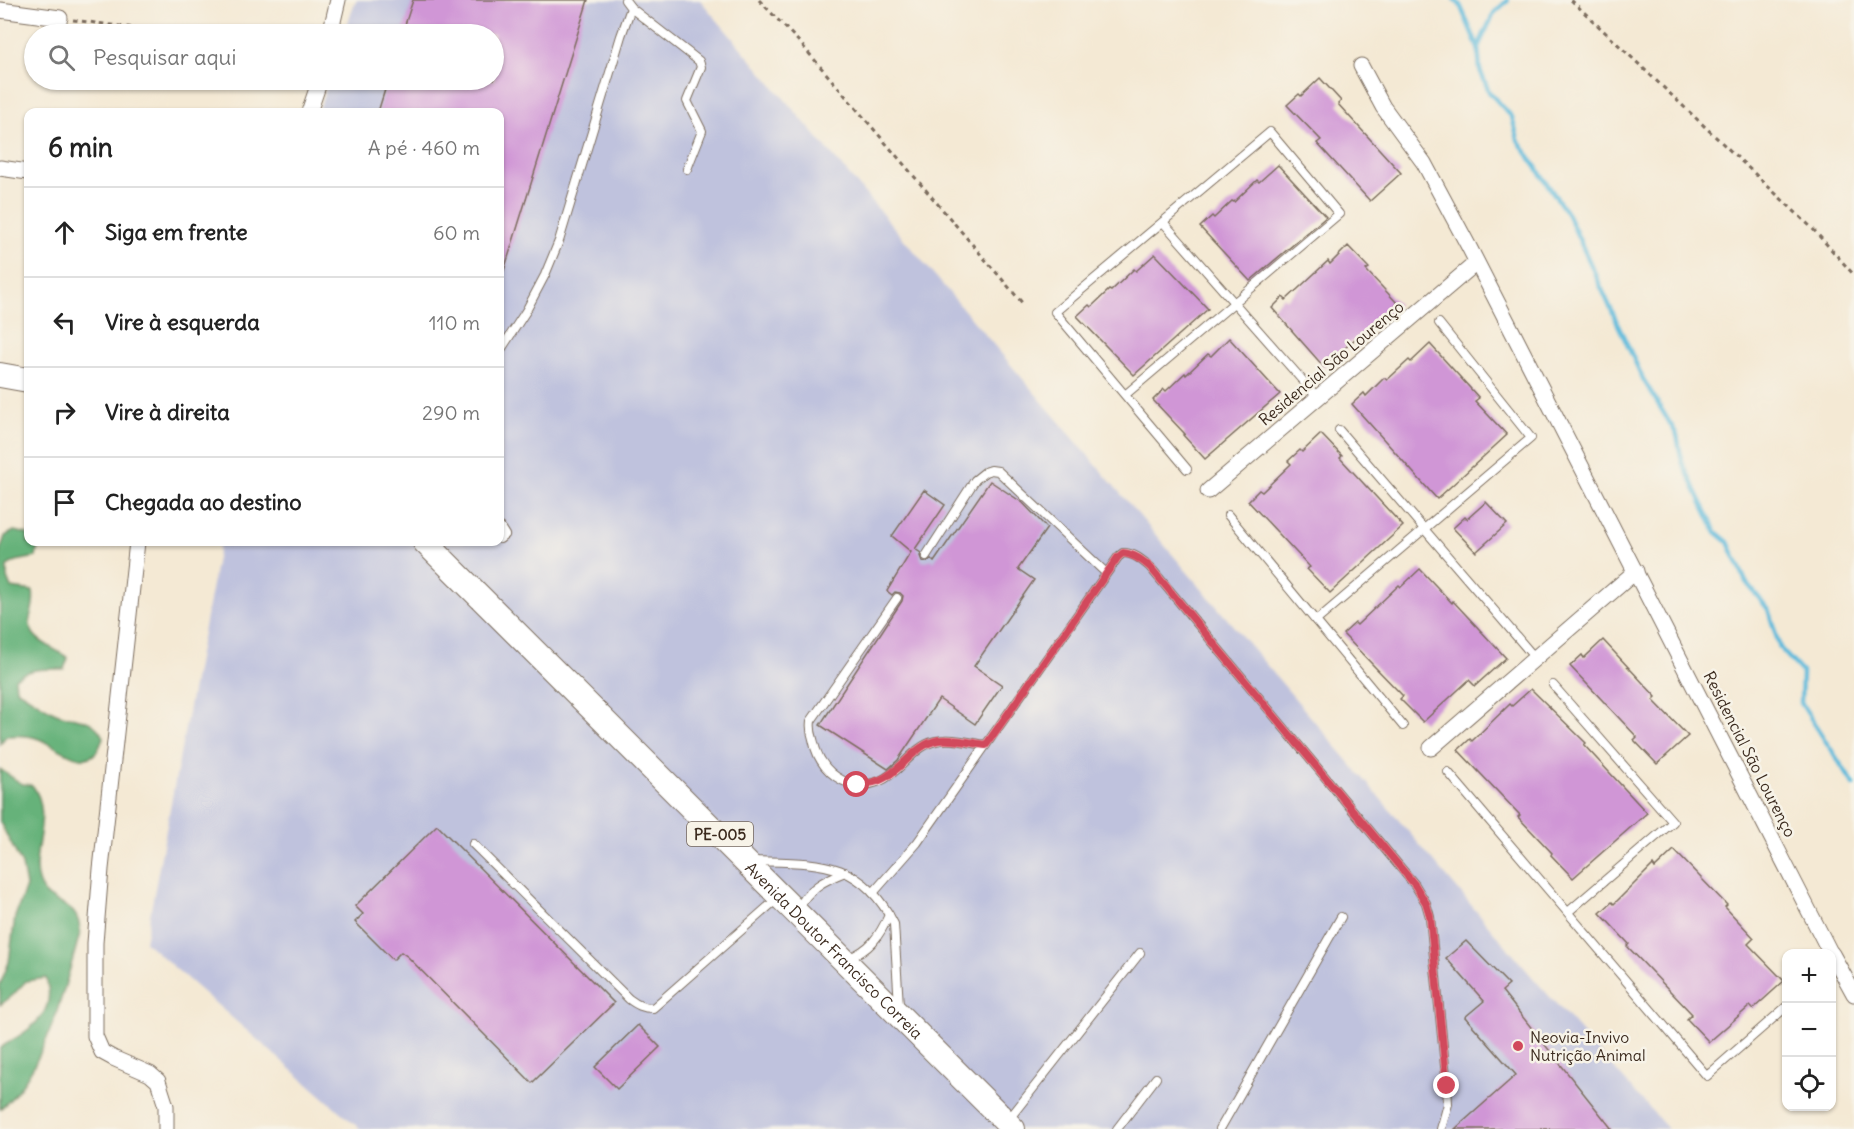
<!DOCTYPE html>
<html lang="pt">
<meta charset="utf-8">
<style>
body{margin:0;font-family:Delius,sans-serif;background:#f2f2f2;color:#222}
.controls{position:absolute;right:18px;bottom:18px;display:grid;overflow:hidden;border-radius:12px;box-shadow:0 2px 4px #0004}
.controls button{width:54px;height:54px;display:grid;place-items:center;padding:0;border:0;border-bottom:2px solid #e0e0e0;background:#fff;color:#222;font:30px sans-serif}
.stop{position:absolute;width:18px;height:18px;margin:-14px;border:4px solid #d1495b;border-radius:50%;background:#fff}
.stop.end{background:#d1495b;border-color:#fff;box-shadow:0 2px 6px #0008}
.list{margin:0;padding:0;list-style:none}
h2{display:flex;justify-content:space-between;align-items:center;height:78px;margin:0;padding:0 24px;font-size:26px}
h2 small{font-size:20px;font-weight:400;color:#767676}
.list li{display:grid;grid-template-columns:39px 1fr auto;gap:18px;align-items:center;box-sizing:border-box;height:90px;padding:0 24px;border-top:2px solid #e0e0e0}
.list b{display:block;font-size:22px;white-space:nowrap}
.list em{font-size:20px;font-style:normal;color:#767676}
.icon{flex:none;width:33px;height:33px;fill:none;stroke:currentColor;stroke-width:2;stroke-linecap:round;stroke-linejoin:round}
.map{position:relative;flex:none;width:1854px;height:1129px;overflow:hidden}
.search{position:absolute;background:#fff;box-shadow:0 2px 4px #0004;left:24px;top:24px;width:480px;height:66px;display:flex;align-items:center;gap:15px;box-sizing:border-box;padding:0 21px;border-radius:33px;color:#767676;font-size:22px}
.panel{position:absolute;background:#fff;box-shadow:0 2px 4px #0004;left:24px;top:108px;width:480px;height:438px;border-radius:12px}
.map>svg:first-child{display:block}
.industrial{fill:#bfc2dd}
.forest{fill:#66b27a;stroke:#506e4c;stroke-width:1.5}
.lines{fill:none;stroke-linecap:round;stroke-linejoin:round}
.stream{stroke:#5cbadb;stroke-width:4.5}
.building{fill:#d096d6}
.service-casing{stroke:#7c6d5e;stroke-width:10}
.minor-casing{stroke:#7c6d5e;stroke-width:17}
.primary-casing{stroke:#7c6d5e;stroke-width:26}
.path{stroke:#7c6d5e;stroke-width:3;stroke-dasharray:4.5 4.5;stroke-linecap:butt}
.service{stroke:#fff;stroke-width:8}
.minor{stroke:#fff;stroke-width:15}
.primary{stroke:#fff;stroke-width:24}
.route{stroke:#d1495b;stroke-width:8}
.poi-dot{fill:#d1495b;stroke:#f7f3e8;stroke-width:2}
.labels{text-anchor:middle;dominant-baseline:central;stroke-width:5;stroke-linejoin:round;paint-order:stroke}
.shield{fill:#f7f3e8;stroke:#73665b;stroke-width:1.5}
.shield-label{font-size:15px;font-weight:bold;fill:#3b2a1e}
.street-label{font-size:16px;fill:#3b2a1e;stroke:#f7f3e8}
.poi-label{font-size:16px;fill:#3b2a1e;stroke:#f7f3e8;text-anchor:start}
</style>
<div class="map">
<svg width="1854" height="1129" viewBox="0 0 1854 1129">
<rect width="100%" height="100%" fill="#f7f3e8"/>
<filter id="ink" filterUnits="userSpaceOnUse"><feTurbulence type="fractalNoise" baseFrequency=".0167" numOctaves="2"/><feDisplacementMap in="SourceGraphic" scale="12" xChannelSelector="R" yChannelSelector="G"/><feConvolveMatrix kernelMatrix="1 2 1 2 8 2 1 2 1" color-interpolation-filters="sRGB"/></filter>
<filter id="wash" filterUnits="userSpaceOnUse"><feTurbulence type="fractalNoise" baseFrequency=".008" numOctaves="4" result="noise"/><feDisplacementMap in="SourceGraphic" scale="24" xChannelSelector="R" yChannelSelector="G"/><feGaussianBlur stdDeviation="1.35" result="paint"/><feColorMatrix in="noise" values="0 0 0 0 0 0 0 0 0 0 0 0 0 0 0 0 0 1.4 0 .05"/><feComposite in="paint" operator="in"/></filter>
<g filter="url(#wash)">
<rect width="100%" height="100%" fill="#f4e9d4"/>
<path class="industrial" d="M 356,0 L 700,0 L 1534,979 L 1668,1129 L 360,1129 L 145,942 L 220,542 L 500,542 L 500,112 L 318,112 L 329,80 L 494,80 L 494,34 L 344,34 Z"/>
<g class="forest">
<path d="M 14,531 L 28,534 L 28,542 L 36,542 L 38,546 L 36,557 L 16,561 L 7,566 L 7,578 L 11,588 L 33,591 C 35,602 32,609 30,619 C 27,641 55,647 68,658 L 64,669 C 46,669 30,668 15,678 L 16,689 C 28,696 41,705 54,712 C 73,721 92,714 103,737 C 92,779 62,747 39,739 C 29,735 17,735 6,736 L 0,744 L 0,551 L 5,536 Z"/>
<path d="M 0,769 L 22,784 L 32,785 C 56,815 26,857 40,886 C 50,908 80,899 80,933 C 65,987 45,1072 0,1109 L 0,1048 C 28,1030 58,1016 46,978 L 26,981 L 12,996 L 0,1005 L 0,985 L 9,962 L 15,917 L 26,886 L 22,865 L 0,822 Z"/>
</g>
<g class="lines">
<g class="stream">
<path d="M 1455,0 L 1460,5 L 1478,47 L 1480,70 L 1489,92 L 1512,117 L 1518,140 L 1568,215 L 1643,379 L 1677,435 L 1682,462 L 1716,532 L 1728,542 L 1746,582 L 1768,609 L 1780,648 L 1802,672 L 1801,703 L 1854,785"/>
<path d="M 1478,47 L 1494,13 L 1508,0"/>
</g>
</g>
<g id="blocks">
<g class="building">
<path d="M 413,0 L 588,0 L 502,277 L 500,276 L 500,112 L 378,112 L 388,80 L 494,80 L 494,34 L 402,34 Z"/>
<path d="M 1320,78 L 1341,101 L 1338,104 L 1401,173 L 1370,201 L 1317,143 L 1321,140 L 1287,105 L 1299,94 L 1301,96 Z"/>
<path d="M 1278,165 L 1326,217 L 1250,281 L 1200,227 L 1212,216 L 1214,218 L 1232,201 L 1234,202 L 1257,180 L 1259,182 Z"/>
<path d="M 1348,246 L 1369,268 L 1366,270 L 1398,304 L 1367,332 L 1365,330 L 1324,367 L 1272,308 L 1283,297 L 1286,300 L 1328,261 L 1330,264 Z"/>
<path d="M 1155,254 L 1208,309 L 1134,375 L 1077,316 L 1089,305 L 1091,307 L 1109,290 L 1111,291 L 1134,269 L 1136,271 Z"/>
<path d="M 1229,338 L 1280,394 L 1205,459 L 1183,435 L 1185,434 L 1153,400 L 1164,389 L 1166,391 L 1185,373 L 1186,375 L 1208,354 L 1211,356 Z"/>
<path d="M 1430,344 L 1479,398 L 1475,401 L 1507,435 L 1437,499 L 1352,404 L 1364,393 L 1366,396 L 1384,378 L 1387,380 L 1409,360 L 1411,362 Z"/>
<path d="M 1321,434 L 1342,456 L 1340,458 L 1403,526 L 1330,593 L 1307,569 L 1310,567 L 1248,501 L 1259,490 L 1262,492 L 1291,464 L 1288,461 L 1300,450 L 1302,452 Z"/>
<path d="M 990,481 L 1023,503 L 1047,528 L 1018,569 L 1034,580 L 974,666 L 1002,685 L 975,724 L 939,699 L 898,760 L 888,769 L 820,725 L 902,601 L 903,596 L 900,593 L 895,592 L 892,595 L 887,591 L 911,552 L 892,536 L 924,490 L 945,505 L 915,549 L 921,553 L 920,556 L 922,561 L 926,562 L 931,559 L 934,562 Z"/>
<path d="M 1486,502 L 1507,524 L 1476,552 L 1453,528 L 1465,517 L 1467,519 Z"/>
<path d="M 1420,569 L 1452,603 L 1453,601 L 1506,658 L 1475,686 L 1469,680 L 1423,722 L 1400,699 L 1403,696 L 1343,634 L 1355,623 L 1357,625 L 1399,585 L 1401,587 Z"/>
<path d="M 1603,640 L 1656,697 L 1653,700 L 1688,736 L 1657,764 L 1634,740 L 1637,737 L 1570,666 L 1582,655 L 1584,658 Z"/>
<path d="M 1531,689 L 1586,743 L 1584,745 L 1647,813 L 1573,878 L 1551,855 L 1552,853 L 1518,817 L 1520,815 L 1458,750 L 1470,739 L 1472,741 L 1510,704 L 1512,706 Z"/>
<path d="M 437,825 L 614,1003 L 532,1083 L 408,957 L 401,952 L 393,960 L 355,922 L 363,914 L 355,906 Z"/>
<path d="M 1674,850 L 1727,905 L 1725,907 L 1754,938 L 1748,944 L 1784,981 L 1753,1009 L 1750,1006 L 1709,1042 L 1687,1019 L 1692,1014 L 1627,946 L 1629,944 L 1600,913 L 1612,902 L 1614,904 L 1653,865 L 1655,868 Z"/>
<path d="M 1466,941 L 1509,985 L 1502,991 L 1612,1129 L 1455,1129 L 1516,1075 L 1465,1017 L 1484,1001 L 1446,958 Z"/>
<path d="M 638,1025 L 660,1047 L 617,1089 L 595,1067 Z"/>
</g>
</g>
</g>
<g filter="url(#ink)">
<use href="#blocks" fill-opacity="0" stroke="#7c6d5e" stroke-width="1.5"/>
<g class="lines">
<defs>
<g id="service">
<path d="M 631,8 L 699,61 L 701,67 L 687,101 L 702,131 L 687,169"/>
<path d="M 1163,222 L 1318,398"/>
<path d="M 500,351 L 526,311 L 545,275 L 559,241 L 621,36 L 631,8 L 625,0"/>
<path d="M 1125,395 L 1339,214 L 1270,132 L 1055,312 L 1187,469"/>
<path d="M 1339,430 L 1535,658"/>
<path d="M 1228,515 L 1403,726"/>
<path d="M 500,527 L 505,535 L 500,539"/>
<path d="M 926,556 L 975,480 L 985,472 L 991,470 L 998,471 L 1106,573"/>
<path d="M 897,598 L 811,721 C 810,728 811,733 813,739 C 819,771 847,794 880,781 C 901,772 913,746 936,741 C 951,737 970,743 986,745"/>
<path d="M 1316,621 L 1531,438 L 1439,323"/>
<path d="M 1553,685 L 1673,822 L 1568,912"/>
<path d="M 1448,772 L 1707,1076 L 1786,1007"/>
<path d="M 473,844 L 629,999 C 637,1005 643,1008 653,1008 L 778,898"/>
<path d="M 752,861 C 816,863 861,858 894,924 L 899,1006"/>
<path d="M 873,893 L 917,843 L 1118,557 L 1123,553 C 1134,553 1142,560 1150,567 L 1415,885 L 1426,903 L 1430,917 L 1447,1086 L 1448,1104 L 1441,1129"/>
<path d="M 799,909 C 806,889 827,879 845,872"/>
<path d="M 847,959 C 870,950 879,937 889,915"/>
<path d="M 1009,1119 L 1140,953"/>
<path d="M 1117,1129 L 1156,1078"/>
<path d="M 1220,1129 L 1341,917"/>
</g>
<g id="minor">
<path d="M 0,10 L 60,18"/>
<path d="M 330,34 L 338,0"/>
<path d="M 1361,66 L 1383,107 L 1424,163 L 1469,247 L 1831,954"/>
<path d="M 309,112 L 320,80"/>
<path d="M 0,168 L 28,172"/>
<path d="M 1208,491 L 1476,263"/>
<path d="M 137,542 L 101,869 L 95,943 L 95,1036 L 102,1052 L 113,1058 L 150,1074 L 158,1081 L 166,1106 L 166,1129"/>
<path d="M 1431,748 L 1636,571"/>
<path d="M 1832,954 L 1854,994"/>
</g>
<g id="primary">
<path d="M 0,375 L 28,380"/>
<path id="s1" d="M 425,542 L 1013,1129"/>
</g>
</defs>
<use href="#service" class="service-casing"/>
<use href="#minor" class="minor-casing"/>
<use href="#primary" class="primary-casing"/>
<g class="path">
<path d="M 759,0 L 801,44 L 1024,305"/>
<path d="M 1571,0 L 1812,228 L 1854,275"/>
<path d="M 73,20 L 180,34"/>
</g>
<use href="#service" class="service"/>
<use href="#minor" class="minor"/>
<use href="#primary" class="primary"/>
</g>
</g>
<g class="lines" filter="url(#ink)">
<path class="route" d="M 857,785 C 864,784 874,783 880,780 C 902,771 914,744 939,740 C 954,738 971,743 986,745 L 1118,557 L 1123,553 C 1134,554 1142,560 1150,567 L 1415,885 L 1426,903 L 1430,916 L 1447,1086"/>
</g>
<circle class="poi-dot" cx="1518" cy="1046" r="6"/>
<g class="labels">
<rect class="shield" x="687" y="822" width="66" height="24" rx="4.5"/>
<g class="shield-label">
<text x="720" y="834">PE-005</text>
</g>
<g class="street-label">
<text transform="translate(1331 363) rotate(-40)">Residencial São Lourenço</text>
<text transform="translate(1750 754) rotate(63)">Residencial São Lourenço</text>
<text stroke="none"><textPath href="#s1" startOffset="578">Avenida Doutor Francisco Correia</textPath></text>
</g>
<g class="poi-label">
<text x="1530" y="1037">Neovia-Invivo<tspan x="1530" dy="18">Nutrição Animal</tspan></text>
</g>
</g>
</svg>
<div class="controls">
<button>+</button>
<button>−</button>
<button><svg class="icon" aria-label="locate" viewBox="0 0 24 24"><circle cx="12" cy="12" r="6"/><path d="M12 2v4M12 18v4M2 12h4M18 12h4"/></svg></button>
</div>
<div class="stop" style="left:857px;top:785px"></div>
<div class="stop end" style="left:1447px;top:1086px"></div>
<div class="search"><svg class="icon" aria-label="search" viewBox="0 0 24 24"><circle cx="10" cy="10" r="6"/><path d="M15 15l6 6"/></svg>Pesquisar aqui</div>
<section class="panel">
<h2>6 min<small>A pé · 460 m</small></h2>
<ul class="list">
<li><svg class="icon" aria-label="ahead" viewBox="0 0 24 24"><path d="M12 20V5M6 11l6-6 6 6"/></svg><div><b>Siga em frente</b></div><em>60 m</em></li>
<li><svg class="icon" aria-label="left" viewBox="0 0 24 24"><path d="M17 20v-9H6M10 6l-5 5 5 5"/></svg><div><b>Vire à esquerda</b></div><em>110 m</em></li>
<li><svg class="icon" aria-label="right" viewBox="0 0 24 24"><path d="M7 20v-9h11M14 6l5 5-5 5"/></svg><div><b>Vire à direita</b></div><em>290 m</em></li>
<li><svg class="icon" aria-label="arrive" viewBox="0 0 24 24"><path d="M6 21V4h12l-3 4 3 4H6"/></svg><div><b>Chegada ao destino</b></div></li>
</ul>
</section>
</div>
